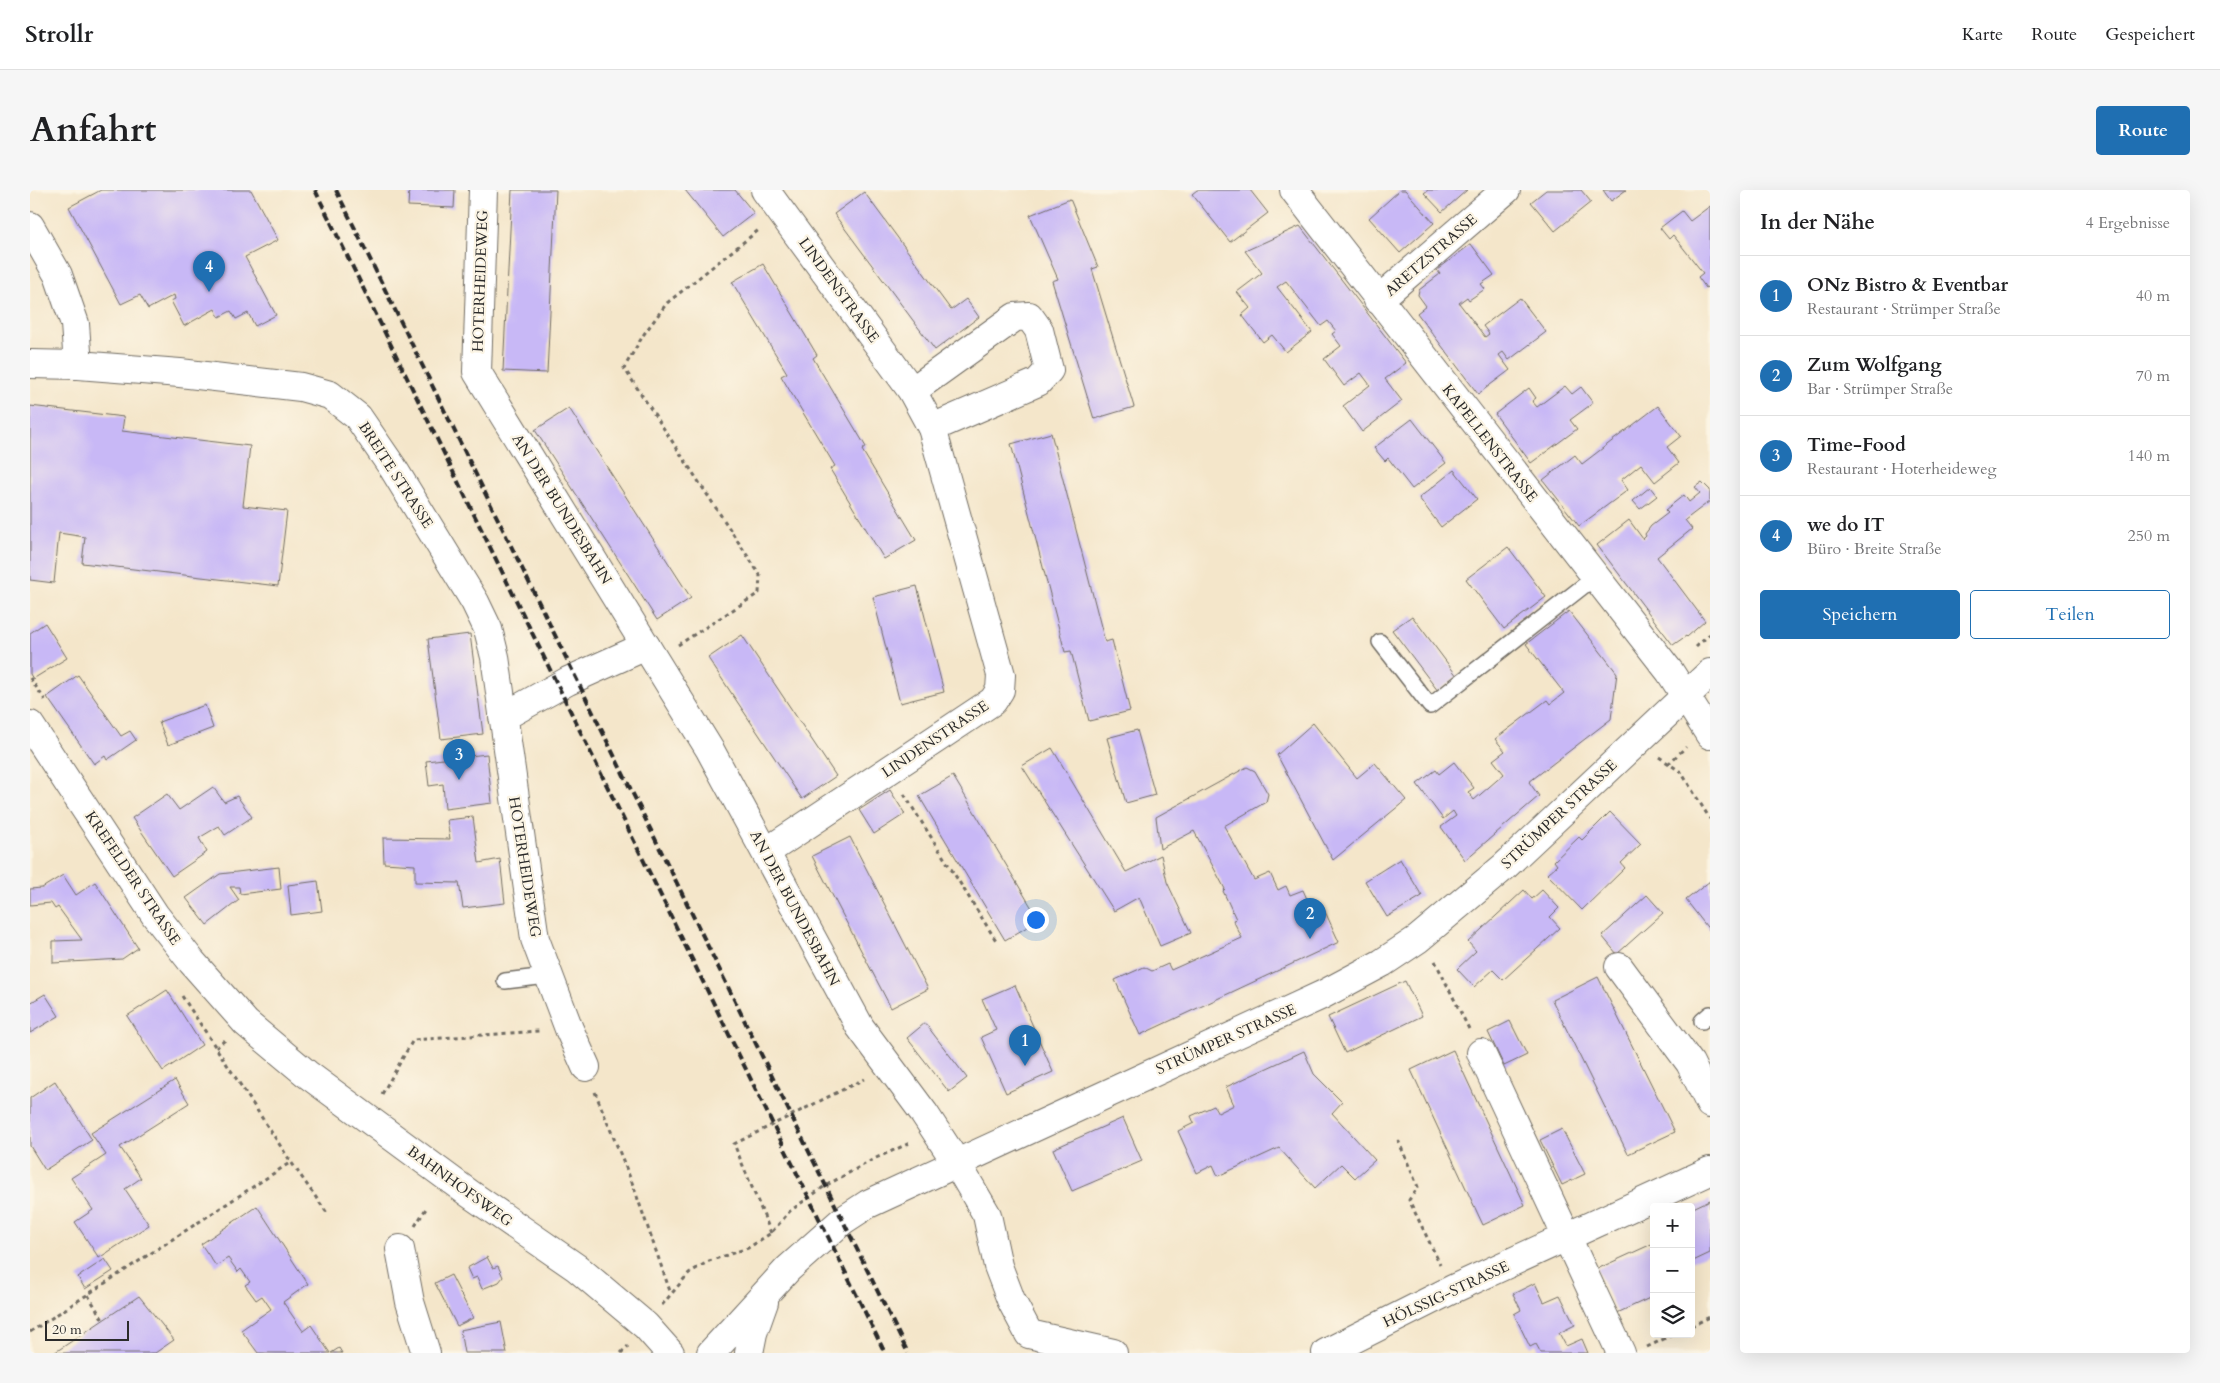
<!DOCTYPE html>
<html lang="de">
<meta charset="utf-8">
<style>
body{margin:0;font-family:Cardo,serif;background:#f6f6f6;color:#202124}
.controls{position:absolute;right:15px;bottom:15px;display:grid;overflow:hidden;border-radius:5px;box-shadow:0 5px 20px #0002}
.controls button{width:45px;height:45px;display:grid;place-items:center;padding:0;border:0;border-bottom:1px solid #e0e0e0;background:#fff;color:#202124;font:25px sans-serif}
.scale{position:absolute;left:15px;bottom:12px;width:84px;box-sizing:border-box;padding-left:5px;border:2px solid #2b2b2b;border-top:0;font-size:14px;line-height:18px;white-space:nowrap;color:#2b2b2b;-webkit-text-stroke:4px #fcf5e5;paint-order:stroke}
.you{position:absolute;left:1005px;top:729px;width:18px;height:18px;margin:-12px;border:4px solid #fff;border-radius:50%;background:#1a73e8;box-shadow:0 0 0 8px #1a73e833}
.badge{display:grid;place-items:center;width:32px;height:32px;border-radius:50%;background:#1f6fb2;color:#fff;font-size:16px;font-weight:700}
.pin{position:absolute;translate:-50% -41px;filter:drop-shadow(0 1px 2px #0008)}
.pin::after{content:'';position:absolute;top:26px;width:18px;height:15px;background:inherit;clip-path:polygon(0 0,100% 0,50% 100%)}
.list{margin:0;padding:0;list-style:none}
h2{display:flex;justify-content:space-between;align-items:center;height:65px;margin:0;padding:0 20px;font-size:21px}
h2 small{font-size:16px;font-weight:400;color:#757577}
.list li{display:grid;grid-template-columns:32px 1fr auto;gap:15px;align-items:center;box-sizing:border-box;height:80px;padding:0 20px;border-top:1px solid #e0e0e0}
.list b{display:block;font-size:19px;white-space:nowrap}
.list p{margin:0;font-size:16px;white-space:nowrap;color:#757577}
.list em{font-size:16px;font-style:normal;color:#757577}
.actions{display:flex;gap:10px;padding:15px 20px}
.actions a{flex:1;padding:11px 0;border:1px solid #1f6fb2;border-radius:5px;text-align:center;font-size:18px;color:#1f6fb2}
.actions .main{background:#1f6fb2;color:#fff}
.icon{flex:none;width:28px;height:28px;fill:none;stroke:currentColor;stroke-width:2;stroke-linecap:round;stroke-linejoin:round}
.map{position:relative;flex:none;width:1680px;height:1163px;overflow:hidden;border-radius:5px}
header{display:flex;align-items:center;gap:30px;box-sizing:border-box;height:70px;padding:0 25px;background:#fff;border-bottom:1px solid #e0e0e0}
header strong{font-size:24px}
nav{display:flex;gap:28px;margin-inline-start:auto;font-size:18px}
.intro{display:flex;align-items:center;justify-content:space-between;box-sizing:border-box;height:120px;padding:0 30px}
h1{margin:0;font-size:35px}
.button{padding:12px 22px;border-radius:5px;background:#1f6fb2;color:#fff;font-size:18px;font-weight:700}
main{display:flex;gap:30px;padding:0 30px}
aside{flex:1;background:#fff;border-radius:5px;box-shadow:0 5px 20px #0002}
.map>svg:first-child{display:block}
.building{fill:#c8b8f6}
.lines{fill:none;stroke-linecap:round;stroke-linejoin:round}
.lane-casing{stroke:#716c63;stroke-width:18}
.street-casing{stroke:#716c63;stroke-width:30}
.secondary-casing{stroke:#716c63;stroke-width:30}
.path{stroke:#716c63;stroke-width:3;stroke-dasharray:4 4;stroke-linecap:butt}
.lane{stroke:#fff;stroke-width:15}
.street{stroke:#fff;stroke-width:28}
.secondary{stroke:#fff;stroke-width:28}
.rail{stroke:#2b2b2b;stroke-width:4;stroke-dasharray:8 4;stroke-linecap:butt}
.labels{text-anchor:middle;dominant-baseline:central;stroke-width:4.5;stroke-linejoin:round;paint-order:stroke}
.street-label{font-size:15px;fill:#2b2b2b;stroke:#fcf5e5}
</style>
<header>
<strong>Strollr</strong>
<nav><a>Karte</a><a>Route</a><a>Gespeichert</a></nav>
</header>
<div class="intro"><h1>Anfahrt</h1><a class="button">Route</a></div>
<main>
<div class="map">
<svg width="1680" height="1163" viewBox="0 0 1680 1163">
<rect width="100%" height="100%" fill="#fcf5e5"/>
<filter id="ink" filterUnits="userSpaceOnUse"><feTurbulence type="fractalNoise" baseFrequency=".02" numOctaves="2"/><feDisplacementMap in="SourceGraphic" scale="10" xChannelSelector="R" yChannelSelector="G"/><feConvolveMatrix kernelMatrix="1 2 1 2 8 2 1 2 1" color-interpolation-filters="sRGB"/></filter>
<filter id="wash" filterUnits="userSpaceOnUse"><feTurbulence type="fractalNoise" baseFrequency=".0096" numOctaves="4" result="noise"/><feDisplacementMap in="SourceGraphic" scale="20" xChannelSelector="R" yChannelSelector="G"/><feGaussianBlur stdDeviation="1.12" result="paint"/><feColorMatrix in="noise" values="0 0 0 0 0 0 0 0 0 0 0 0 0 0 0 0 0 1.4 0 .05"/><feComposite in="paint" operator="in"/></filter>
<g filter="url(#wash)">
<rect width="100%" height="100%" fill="#f4e6ca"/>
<g id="blocks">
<g class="building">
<path d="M 71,0 L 221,0 L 248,50 L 215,67 L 246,125 L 225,136 L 218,123 L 206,129 L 201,121 L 189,127 L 185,119 L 154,136 L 141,111 L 145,109 L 144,105 L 118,119 L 110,105 L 91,114 L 39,17 Z"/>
<path d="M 379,0 L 425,0 L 424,18 L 378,16 Z"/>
<path d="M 482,0 L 526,0 L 517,183 L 473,181 Z"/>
<path d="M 655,0 L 705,0 L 724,23 L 693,47 Z"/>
<path d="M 1167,0 L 1220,0 L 1238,23 L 1200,52 L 1162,4 Z"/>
<path d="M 1370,0 L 1375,0 L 1404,33 L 1370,63 L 1339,28 Z"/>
<path d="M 1398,0 L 1437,0 L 1412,22 L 1394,3 Z"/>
<path d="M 1516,0 L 1551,0 L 1561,12 L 1525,41 L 1501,12 Z"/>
<path d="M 1573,0 L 1596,0 L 1581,11 Z"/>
<path d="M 834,2 L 921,120 L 936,109 L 949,127 L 905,160 L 804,24 Z"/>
<path d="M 1040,9 L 1068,77 L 1062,79 L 1104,217 L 1064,229 L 1022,91 L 1028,89 L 1000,25 Z"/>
<path d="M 1680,16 L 1680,95 L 1676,98 L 1668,87 L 1673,83 L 1643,45 L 1639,49 L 1630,38 L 1652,21 L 1660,31 Z"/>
<path d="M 1270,36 L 1376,173 L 1355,189 L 1372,211 L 1332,242 L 1313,216 L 1340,195 L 1331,183 L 1314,196 L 1294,169 L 1311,156 L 1302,144 L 1306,141 L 1298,131 L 1291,136 L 1256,91 L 1247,97 L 1282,142 L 1256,162 L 1242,145 L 1233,152 L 1212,125 L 1220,118 L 1207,102 L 1232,83 L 1215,61 Z"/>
<path d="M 1441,54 L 1464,85 L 1451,94 L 1455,99 L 1439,110 L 1437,107 L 1429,113 L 1455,147 L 1459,144 L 1453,136 L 1490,108 L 1516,142 L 1479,170 L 1473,162 L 1469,165 L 1480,180 L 1448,204 L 1387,123 L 1396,116 L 1388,105 L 1389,100 L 1410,84 L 1407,80 Z"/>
<path d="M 733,74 L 787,165 L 783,168 L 836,257 L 832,260 L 886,350 L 854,369 L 800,279 L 805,276 L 751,186 L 757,183 L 702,92 Z"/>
<path d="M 1535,196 L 1542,204 L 1551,197 L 1563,213 L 1540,230 L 1547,239 L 1501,273 L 1465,224 L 1499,198 L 1506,208 L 1502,211 L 1507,217 Z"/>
<path d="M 0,216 L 94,227 L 92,241 L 220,256 L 213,316 L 257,321 L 248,396 L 52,373 L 55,347 L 29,343 L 24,393 L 0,390 Z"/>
<path d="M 1628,216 L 1651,246 L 1637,257 L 1649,273 L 1625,292 L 1611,274 L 1591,290 L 1598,300 L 1549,336 L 1513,290 L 1545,265 L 1552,274 Z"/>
<path d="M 539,218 L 661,408 L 627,430 L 505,240 Z"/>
<path d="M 1382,229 L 1416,273 L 1382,299 L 1358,268 L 1355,271 L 1344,258 Z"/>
<path d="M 1021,243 L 1075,452 L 1082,450 L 1100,521 L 1059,531 L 1041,461 L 1035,462 L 981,254 Z"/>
<path d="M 1424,280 L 1447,309 L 1411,337 L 1389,308 Z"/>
<path d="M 1672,292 L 1680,300 L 1680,311 L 1655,330 L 1662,339 L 1627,367 L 1675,431 L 1657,447 L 1656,446 L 1643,455 L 1567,355 L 1599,330 L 1613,349 L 1616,346 L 1615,344 L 1621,336 L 1638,323 L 1635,320 L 1654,305 L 1659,312 L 1670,303 L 1665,297 Z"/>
<path d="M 1620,297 L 1627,306 L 1610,319 L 1603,311 Z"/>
<path d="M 1478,357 L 1516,407 L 1474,439 L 1436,389 Z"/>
<path d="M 887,396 L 914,502 L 870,513 L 843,407 Z"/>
<path d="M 1539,421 L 1587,483 L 1581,529 L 1499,592 L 1509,606 L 1435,670 L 1411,637 L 1426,626 L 1423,621 L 1413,629 L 1387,594 L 1406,580 L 1409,584 L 1424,572 L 1444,598 L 1438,602 L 1444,610 L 1474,584 L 1463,570 L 1475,561 L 1465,549 L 1517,510 L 1520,514 L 1534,503 L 1496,454 Z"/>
<path d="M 1382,426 L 1427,486 L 1408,501 L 1362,440 Z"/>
<path d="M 15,433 L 37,468 L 3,489 L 0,484 L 0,443 Z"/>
<path d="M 440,444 L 453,544 L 411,549 L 398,449 Z"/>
<path d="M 712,445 L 806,586 L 772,609 L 678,468 Z"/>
<path d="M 48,485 L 91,546 L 100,541 L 106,550 L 77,570 L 75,566 L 64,574 L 17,507 Z"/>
<path d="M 175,515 L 183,538 L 138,555 L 129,532 Z"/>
<path d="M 1283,533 L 1327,588 L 1345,573 L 1376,610 L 1303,670 L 1247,565 Z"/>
<path d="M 1107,540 L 1125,605 L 1096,613 L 1077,548 Z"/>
<path d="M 1022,558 L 1096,682 L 1131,665 L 1137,692 L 1161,743 L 1130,756 L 1109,707 L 1084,721 L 992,576 Z"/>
<path d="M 457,564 L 462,613 L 415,619 L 413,594 L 399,596 L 396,571 Z"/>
<path d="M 1217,577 L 1225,581 L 1238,604 L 1236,612 L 1194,636 L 1224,690 L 1240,683 L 1248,700 L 1256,696 L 1260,705 L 1273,700 L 1282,720 L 1292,715 L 1309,752 L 1110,845 L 1085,790 L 1114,777 L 1122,781 L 1138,774 L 1141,780 L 1212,748 L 1203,730 L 1206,729 L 1193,701 L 1195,699 L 1164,641 L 1130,659 L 1126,627 Z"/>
<path d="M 923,586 L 1009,730 L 975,750 L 889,606 Z"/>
<path d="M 183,597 L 194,612 L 207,606 L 222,627 L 195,645 L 189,636 L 169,648 L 177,662 L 142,686 L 102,628 L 137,604 L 149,620 Z"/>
<path d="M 860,600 L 875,624 L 844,644 L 829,620 Z"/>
<path d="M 1580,622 L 1611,654 L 1591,673 L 1595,678 L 1552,720 L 1517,684 L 1527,675 L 1524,671 L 1549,647 L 1552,650 Z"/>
<path d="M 443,627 L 449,673 L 470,669 L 475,713 L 433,718 L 429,693 L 385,692 L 385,675 L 354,673 L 353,648 L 420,649 L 417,630 Z"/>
<path d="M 820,647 L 898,799 L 861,818 L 782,666 Z"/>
<path d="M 1370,669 L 1392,706 L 1357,727 L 1335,691 Z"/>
<path d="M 249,677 L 251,699 L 210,704 L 209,697 L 200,697 L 209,710 L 177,735 L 156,708 L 190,684 Z"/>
<path d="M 33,685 L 46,705 L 65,692 L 108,758 L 92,769 L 23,773 L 23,751 L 52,750 L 28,717 L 25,719 L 21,713 L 0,715 L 0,699 L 12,698 Z"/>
<path d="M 288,691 L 292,721 L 261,725 L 258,695 Z"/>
<path d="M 1680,691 L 1680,741 L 1656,710 Z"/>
<path d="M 1494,700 L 1502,709 L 1512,700 L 1529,718 L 1520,727 L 1530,738 L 1473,790 L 1463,780 L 1444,797 L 1427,779 L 1446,761 L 1438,752 Z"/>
<path d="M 1617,705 L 1633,723 L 1587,764 L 1572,746 Z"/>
<path d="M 1568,787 L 1645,942 L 1598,964 L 1522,810 Z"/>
<path d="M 1375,791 L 1392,826 L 1315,863 L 1298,827 Z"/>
<path d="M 985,795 L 1023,882 L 976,903 L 951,847 L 966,840 L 952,809 Z"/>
<path d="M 137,800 L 172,855 L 133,881 L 97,826 Z"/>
<path d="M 15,804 L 29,826 L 0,843 L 0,813 Z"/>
<path d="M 1480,831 L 1497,865 L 1474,876 L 1458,842 Z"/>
<path d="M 895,833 L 937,888 L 919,902 L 877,848 Z"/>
<path d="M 1423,860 L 1495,1015 L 1453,1035 L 1381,880 Z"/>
<path d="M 1274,861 L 1284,884 L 1312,912 L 1302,923 L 1345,970 L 1325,988 L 1311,974 L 1285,998 L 1249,958 L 1188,986 L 1183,975 L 1167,983 L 1148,941 L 1164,933 L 1161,926 L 1184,916 L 1188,923 L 1204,915 L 1196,897 Z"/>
<path d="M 145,890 L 159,913 L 90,957 L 111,988 L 95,999 L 119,1035 L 69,1068 L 45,1032 L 63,1020 L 41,988 L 76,965 L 61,943 Z"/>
<path d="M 25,891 L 62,950 L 15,980 L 0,956 L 0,908 Z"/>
<path d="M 1093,928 L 1112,971 L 1042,1001 L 1023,959 Z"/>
<path d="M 1532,939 L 1555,984 L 1532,995 L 1510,950 Z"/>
<path d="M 1680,1010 L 1680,1063 L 1661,1072 L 1661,1019 Z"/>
<path d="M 227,1016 L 278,1094 L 253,1112 L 273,1141 L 281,1135 L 300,1163 L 228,1163 L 211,1140 L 241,1119 L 232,1106 L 226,1110 L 215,1095 L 220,1092 L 211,1079 L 208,1082 L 198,1068 L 186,1076 L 171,1054 Z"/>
<path d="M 1624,1053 L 1624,1106 L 1587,1123 L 1567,1079 Z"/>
<path d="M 457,1067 L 463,1078 L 468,1076 L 473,1087 L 469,1092 L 452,1099 L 447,1087 L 442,1089 L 437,1078 Z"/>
<path d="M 75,1069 L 83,1081 L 55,1099 L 48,1087 Z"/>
<path d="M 421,1085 L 443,1128 L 427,1136 L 405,1093 Z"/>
<path d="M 1505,1093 L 1514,1112 L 1530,1105 L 1545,1135 L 1529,1143 L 1536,1156 L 1552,1149 L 1558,1163 L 1511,1163 L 1506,1154 L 1500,1157 L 1484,1124 L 1491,1120 L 1483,1104 Z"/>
<path d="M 109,1106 L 144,1150 L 125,1163 L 24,1163 Z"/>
<path d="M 471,1132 L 477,1163 L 434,1163 L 430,1140 Z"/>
<path d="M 309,1158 L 312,1163 L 301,1163 Z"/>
</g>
</g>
</g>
<g filter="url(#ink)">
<use href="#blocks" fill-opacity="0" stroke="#716c63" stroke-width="1"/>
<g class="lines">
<defs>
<g id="lane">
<path d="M 1350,452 L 1400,516 L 1565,387"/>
<path d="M 475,791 L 517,786"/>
<path d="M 1672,831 L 1680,824"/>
</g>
<g id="street">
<path d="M 453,0 L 447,182 L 680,560 L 830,837 L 894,923 L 926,972 L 957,1025 L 968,1076 L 981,1110 L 999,1144 L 1083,1163"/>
<path d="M 735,0 L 882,201 L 902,238 L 971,485 L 970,500 L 963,511 L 736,662"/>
<path d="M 1264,0 L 1640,482 L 1680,545"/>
<path d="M 0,36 L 28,85 L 45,134 L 48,175"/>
<path d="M 1348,110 L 1476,0"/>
<path d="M 0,174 L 48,175 L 150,183 L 271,197 L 300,205 L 328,227 L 363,278 L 445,412 L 458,439 L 465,467 L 505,749 L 539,839 L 556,877"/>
<path d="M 882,201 L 985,127 L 999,126 L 1009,140 L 1019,180 L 1008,192 L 902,238"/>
<path d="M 473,527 L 538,491 L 616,456"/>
<path d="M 1589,777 L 1660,873 L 1680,914"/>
<path d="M 1451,863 L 1591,1163"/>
<path d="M 370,1059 L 380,1112 L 396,1163"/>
<path d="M 1296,1163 L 1423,1099 L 1680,981"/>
</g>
<g id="secondary">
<path d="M 0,535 L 125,725 L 162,772 L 216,833 L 277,884 L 440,1004 L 547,1078 L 616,1136 L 640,1163"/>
<path d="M 681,1163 L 758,1079 L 812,1031 L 838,1014 L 1292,805 L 1352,773 L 1388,749 L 1475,676 L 1680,483"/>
<path d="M 719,1163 L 723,1143 L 734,1112"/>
</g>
</defs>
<use href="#lane" class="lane-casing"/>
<use href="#street" class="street-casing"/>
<use href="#secondary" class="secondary-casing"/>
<g class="path">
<path d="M 648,455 L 729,403 L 730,385 L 594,178 L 614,144 L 637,113 L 730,39"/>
<path d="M 1666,457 L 1680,444"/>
<path d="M 0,488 L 15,510"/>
<path d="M 1629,567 L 1651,582 L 1680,629"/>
<path d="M 1638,574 L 1656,557"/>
<path d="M 874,604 L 967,752"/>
<path d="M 1405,771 L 1439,839"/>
<path d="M 152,806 L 261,972 L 297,1023"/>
<path d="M 186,858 L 195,850"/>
<path d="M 565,902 L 603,995 L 641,1104"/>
<path d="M 352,904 L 383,850 L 509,841"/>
<path d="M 1368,950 L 1388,997 L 1379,1010 L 1410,1074"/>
<path d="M 385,1036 L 397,1017"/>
<path d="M 741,1043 L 704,954 L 834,889"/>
<path d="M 58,1105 L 73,1130"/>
<path d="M 632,1115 L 659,1083 L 679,1071 L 718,1058 L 741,1043 L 760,1021 L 795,996 L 846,968 L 880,953"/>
<path d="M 1661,1136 L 1680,1127"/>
<path d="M 0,1142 L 261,972"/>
<path d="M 1617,1157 L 1644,1144"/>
<path d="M 591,1163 L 598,1156"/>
</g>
<use href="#lane" class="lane"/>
<use href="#street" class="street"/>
<use href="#secondary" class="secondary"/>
<g class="rail">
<path d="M 285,0 L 855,1163"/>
<path d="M 306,0 L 878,1163"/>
</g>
</g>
</g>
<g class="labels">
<g class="street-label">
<text transform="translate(1401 65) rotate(-41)">ARETZSTRASSE</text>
<text transform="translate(450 91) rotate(-88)">HOTERHEIDEWEG</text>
<text transform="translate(809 100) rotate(54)">LINDENSTRASSE</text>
<text transform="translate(1460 253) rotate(52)">KAPELLENSTRASSE</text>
<text transform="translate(366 285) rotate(57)">BREITE STRASSE</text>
<text transform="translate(532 319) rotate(58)">AN DER BUNDESBAHN</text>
<text transform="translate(905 549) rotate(-34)">LINDENSTRASSE</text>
<text transform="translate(1529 624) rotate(-43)">STRÜMPER STRASSE</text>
<text transform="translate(495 677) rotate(81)">HOTERHEIDEWEG</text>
<text transform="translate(103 688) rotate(56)">KREFELDER STRASSE</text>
<text transform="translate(765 718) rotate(62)">AN DER BUNDESBAHN</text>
<text transform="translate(1196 849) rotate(-24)">STRÜMPER STRASSE</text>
<text transform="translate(430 996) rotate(36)">BAHNHOFSWEG</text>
<text transform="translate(1416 1104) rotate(-25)">HÖLSSIG-STRASSE</text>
</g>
</g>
</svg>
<div class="controls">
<button>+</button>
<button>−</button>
<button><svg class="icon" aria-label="layers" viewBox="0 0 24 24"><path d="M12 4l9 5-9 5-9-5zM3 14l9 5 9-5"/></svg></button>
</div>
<div class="scale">20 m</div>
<div class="you"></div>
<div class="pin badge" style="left:995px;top:876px">1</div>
<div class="pin badge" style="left:1280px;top:749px">2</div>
<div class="pin badge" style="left:429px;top:590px">3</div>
<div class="pin badge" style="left:179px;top:102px">4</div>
</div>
<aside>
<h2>In der Nähe<small>4 Ergebnisse</small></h2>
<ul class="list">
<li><span class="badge">1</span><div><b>ONz Bistro &amp; Eventbar</b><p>Restaurant · Strümper Straße</p></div><em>40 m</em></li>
<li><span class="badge">2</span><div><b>Zum Wolfgang</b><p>Bar · Strümper Straße</p></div><em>70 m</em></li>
<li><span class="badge">3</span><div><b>Time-Food</b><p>Restaurant · Hoterheideweg</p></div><em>140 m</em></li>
<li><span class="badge">4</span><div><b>we do IT</b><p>Büro · Breite Straße</p></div><em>250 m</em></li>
</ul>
<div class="actions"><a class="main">Speichern</a><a>Teilen</a></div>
</aside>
</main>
